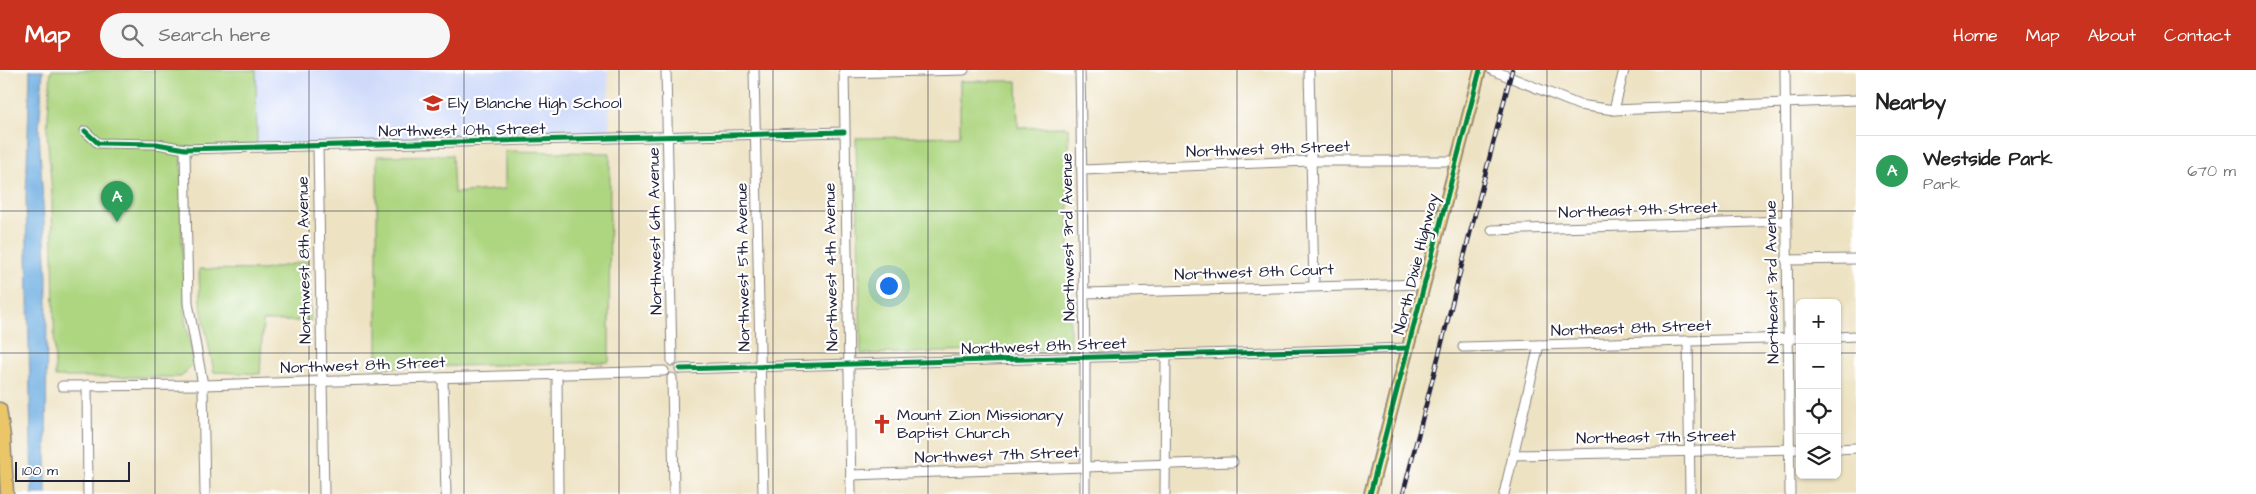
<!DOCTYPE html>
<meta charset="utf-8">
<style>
body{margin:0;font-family:"Architects Daughter",sans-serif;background:#f6f6f6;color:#222}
.controls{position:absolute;right:15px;bottom:15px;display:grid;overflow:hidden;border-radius:8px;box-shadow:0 1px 4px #0004}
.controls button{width:45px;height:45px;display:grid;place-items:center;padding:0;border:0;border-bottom:1px solid #e0e0e0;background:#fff;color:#222;font:25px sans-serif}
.scale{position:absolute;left:15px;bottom:12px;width:115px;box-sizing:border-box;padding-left:5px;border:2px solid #22223b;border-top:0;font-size:14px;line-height:18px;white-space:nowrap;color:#22223b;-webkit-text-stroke:4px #fff;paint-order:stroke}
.you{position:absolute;left:888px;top:215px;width:18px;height:18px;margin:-12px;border:4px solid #fff;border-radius:50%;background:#1a73e8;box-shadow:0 0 0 8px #1a73e833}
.badge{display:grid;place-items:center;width:32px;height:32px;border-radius:50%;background:#c8321e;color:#fff;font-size:16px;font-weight:700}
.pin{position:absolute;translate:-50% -41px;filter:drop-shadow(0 1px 2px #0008)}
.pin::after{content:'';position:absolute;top:26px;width:18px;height:15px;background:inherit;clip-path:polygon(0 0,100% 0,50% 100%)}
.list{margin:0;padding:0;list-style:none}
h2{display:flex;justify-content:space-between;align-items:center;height:65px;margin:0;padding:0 20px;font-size:21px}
h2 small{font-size:16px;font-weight:400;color:#767676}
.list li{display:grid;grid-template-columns:32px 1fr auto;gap:15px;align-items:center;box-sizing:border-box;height:70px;padding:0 20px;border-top:1px solid #e0e0e0}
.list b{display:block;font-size:19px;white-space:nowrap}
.list p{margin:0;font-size:16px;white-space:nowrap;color:#767676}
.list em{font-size:16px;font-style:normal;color:#767676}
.icon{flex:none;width:28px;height:28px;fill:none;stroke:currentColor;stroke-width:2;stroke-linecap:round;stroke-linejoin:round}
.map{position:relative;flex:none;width:1856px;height:424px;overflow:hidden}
header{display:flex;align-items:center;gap:30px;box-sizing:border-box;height:70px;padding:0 25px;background:#c8321e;color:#fff}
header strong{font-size:24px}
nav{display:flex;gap:28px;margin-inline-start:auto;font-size:18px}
.search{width:350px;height:45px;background:#f6f6f6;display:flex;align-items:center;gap:12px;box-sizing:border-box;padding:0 18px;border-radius:28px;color:#767676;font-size:19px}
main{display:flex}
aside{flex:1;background:#fff}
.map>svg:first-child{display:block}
.built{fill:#cfdafa}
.green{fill:#aed681;stroke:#687c5e}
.water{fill:#6dade1;stroke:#48688e}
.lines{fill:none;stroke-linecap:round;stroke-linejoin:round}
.minor-casing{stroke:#88827e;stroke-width:11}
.major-casing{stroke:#88827e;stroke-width:14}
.highway-casing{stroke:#88827e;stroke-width:15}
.minor{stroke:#fff;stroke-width:9}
.major{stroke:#eac669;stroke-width:11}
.highway{stroke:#eac669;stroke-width:12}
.rail-casing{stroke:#22223b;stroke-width:4.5}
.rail{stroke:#fff;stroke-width:2.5;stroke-dasharray:8;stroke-linecap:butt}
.cycleway-casing{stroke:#fff;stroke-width:8}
.cycleway{stroke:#00873e;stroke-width:5}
.grid{fill:none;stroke:#22223b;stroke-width:1;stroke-opacity:0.55}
.labels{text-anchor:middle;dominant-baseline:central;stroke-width:4.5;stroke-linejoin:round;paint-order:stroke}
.poi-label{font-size:16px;fill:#22223b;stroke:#fff;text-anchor:start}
.street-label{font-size:16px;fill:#22223b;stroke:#fff}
</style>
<header>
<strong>Map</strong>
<div class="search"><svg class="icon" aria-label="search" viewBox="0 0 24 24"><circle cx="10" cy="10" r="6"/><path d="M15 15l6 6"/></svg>Search here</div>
<nav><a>Home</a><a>Map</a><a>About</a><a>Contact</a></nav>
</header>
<main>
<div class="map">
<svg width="1856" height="424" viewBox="0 0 1856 424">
<rect width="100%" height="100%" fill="#fff"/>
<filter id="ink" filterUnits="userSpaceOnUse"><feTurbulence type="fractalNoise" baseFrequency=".02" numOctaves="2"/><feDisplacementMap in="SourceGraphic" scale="10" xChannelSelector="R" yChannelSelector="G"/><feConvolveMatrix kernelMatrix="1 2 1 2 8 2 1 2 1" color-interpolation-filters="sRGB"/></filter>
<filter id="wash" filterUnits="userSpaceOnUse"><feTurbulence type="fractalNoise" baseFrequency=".0096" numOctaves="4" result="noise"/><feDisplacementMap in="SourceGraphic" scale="20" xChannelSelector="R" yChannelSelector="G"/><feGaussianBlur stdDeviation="1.12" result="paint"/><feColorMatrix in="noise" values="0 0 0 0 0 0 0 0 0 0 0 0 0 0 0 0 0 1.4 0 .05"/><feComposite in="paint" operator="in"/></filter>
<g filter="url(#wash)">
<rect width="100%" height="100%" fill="#ede2c2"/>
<path class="built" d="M 256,0 L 608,0 L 610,66 L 257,75 Z"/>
<g class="green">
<path d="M 51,0 L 256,0 L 257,75 L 182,77 L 181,145 L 185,249 L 194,293 L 181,307 L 55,307 L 52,123 L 47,63 Z"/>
<path d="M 960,11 L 1017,11 L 1018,58 L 1068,57 L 1070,279 L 861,284 L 856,68 L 960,66 Z"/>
<path d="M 505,81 L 610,83 L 609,292 L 377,298 L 377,86 L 452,85 L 454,123 L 505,119 Z"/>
<path d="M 308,191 L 311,251 L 263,251 L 260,304 L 214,302 L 200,231 L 199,199 L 263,200 Z"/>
</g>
<path class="water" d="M 30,0 L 43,0 L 39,61 L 47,207 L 46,424 L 32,424 L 26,128 Z"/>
</g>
<g filter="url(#ink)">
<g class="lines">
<defs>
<g id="minor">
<path d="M 666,0 L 672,291"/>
<path d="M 754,0 L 763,424"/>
<path d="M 844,0 L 851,424"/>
<path d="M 1080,0 L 1085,287 L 1085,424"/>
<path d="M 1309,0 L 1314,215"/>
<path d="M 1492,0 L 1579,35 L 1614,40 L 1856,30"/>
<path d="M 1785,0 L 1790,424"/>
<path d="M 844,3 L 964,0"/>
<path d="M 1614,40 L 1624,0"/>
<path d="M 85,61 L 98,73 L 157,74 L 185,79 L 844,62"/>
<path d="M 318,76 L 324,424"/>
<path d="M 185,79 L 188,233 L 203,315 L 205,424"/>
<path d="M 1082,100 L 1311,91 L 1456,91"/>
<path d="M 1492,160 L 1786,151"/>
<path d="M 1786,190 L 1856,189"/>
<path d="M 1084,223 L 1425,214"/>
<path d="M 1837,267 L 1856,266"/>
<path d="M 1688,271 L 1690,424"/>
<path d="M 1463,277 L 1800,268"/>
<path d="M 680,299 L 1408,278"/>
<path d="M 557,305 L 558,424"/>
<path d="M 443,308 L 446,424"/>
<path d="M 672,308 L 674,424"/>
<path d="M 87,315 L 88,424"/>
<path d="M 62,316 L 203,315 L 664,301"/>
<path d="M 1837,379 L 1856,378"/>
<path d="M 1513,385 L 1800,379"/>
<path d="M 851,405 L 1233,392"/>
<path d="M 1165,424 L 1166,284"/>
<path d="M 1504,424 L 1539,275"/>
</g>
<path id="major" d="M 1370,424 L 1480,0"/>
<path id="highway" d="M 0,339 L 4,367 L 7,424"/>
</defs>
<use href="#minor" class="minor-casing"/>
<use href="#major" class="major-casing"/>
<use href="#highway" class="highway-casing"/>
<use href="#minor" class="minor"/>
<use href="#major" class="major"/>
<use href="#highway" class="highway"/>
<defs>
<path id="rail" d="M 1403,424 L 1512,0"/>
</defs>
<use href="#rail" class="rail-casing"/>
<use href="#rail" class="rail"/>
<defs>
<g id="cycleway">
<path d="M 85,61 L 98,73 L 157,74 L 185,79 L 844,62"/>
<path d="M 680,299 L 1408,278"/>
<path d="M 1370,424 L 1480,0"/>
</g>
</defs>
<use href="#cycleway" class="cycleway-casing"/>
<use href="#cycleway" class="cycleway"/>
</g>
</g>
<path class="grid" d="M 155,0 L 155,424M 309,0 L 309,424M 464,0 L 464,424M 619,0 L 619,424M 773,0 L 773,424M 928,0 L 928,424M 1083,0 L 1083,424M 1237,0 L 1237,424M 1392,0 L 1392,424M 1547,0 L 1547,424M 1701,0 L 1701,424M 0,141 L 1856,141M 0,283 L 1800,283M 1837,283 L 1856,283"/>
<defs>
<symbol id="school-bare" viewBox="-9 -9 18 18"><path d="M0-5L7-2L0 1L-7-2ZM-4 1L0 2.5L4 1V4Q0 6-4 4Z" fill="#c8321e" stroke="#fff" stroke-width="2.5" paint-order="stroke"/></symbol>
<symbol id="church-bare" viewBox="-9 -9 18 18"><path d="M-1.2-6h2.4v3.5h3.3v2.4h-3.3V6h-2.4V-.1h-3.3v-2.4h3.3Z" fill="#c8321e" stroke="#fff" stroke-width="2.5" paint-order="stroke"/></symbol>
</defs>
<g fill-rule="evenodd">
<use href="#school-bare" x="419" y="19" width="28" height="28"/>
<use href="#church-bare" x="868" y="340" width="28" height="28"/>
</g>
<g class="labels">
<g class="poi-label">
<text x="448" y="33">Ely Blanche High School</text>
<text x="897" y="345">Mount Zion Missionary<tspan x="897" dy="18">Baptist Church</tspan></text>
</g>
<g class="street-label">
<text transform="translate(462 60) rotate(-1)">Northwest 10th Street</text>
<text transform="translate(1268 79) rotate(-2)">Northwest 9th Street</text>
<text transform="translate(1638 140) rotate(-2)">Northeast 9th Street</text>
<text transform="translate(655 161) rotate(-91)">Northwest 6th Avenue</text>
<text transform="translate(1068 167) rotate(-91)">Northwest 3rd Avenue</text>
<text transform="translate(304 190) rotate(-91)">Northwest 8th Avenue</text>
<text transform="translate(1416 194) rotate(-76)">North Dixie Highway</text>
<text transform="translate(743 197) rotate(-91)">Northwest 5th Avenue</text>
<text transform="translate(831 197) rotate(-91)">Northwest 4th Avenue</text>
<text transform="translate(1254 202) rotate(-2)">Northwest 8th Court</text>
<text transform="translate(1772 212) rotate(-91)">Northeast 3rd Avenue</text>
<text transform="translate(1631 258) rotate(-2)">Northeast 8th Street</text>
<text transform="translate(1044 276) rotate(-2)">Northwest 8th Street</text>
<text transform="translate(363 295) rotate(-2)">Northwest 8th Street</text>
<text transform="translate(1656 367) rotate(-1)">Northeast 7th Street</text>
<text transform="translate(997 385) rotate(-2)">Northwest 7th Street</text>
</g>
</g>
</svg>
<div class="controls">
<button>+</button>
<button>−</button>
<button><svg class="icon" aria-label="locate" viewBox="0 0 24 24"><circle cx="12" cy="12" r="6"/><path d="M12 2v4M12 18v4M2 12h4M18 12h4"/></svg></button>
<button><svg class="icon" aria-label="layers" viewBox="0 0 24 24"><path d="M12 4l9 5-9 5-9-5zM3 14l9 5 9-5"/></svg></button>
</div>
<div class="scale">100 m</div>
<div class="you"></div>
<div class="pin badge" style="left:117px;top:152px;background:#2e9e5b">A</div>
</div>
<aside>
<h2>Nearby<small></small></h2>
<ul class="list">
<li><span class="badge" style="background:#2e9e5b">A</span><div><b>Westside Park</b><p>Park</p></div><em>670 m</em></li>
</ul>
</aside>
</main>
